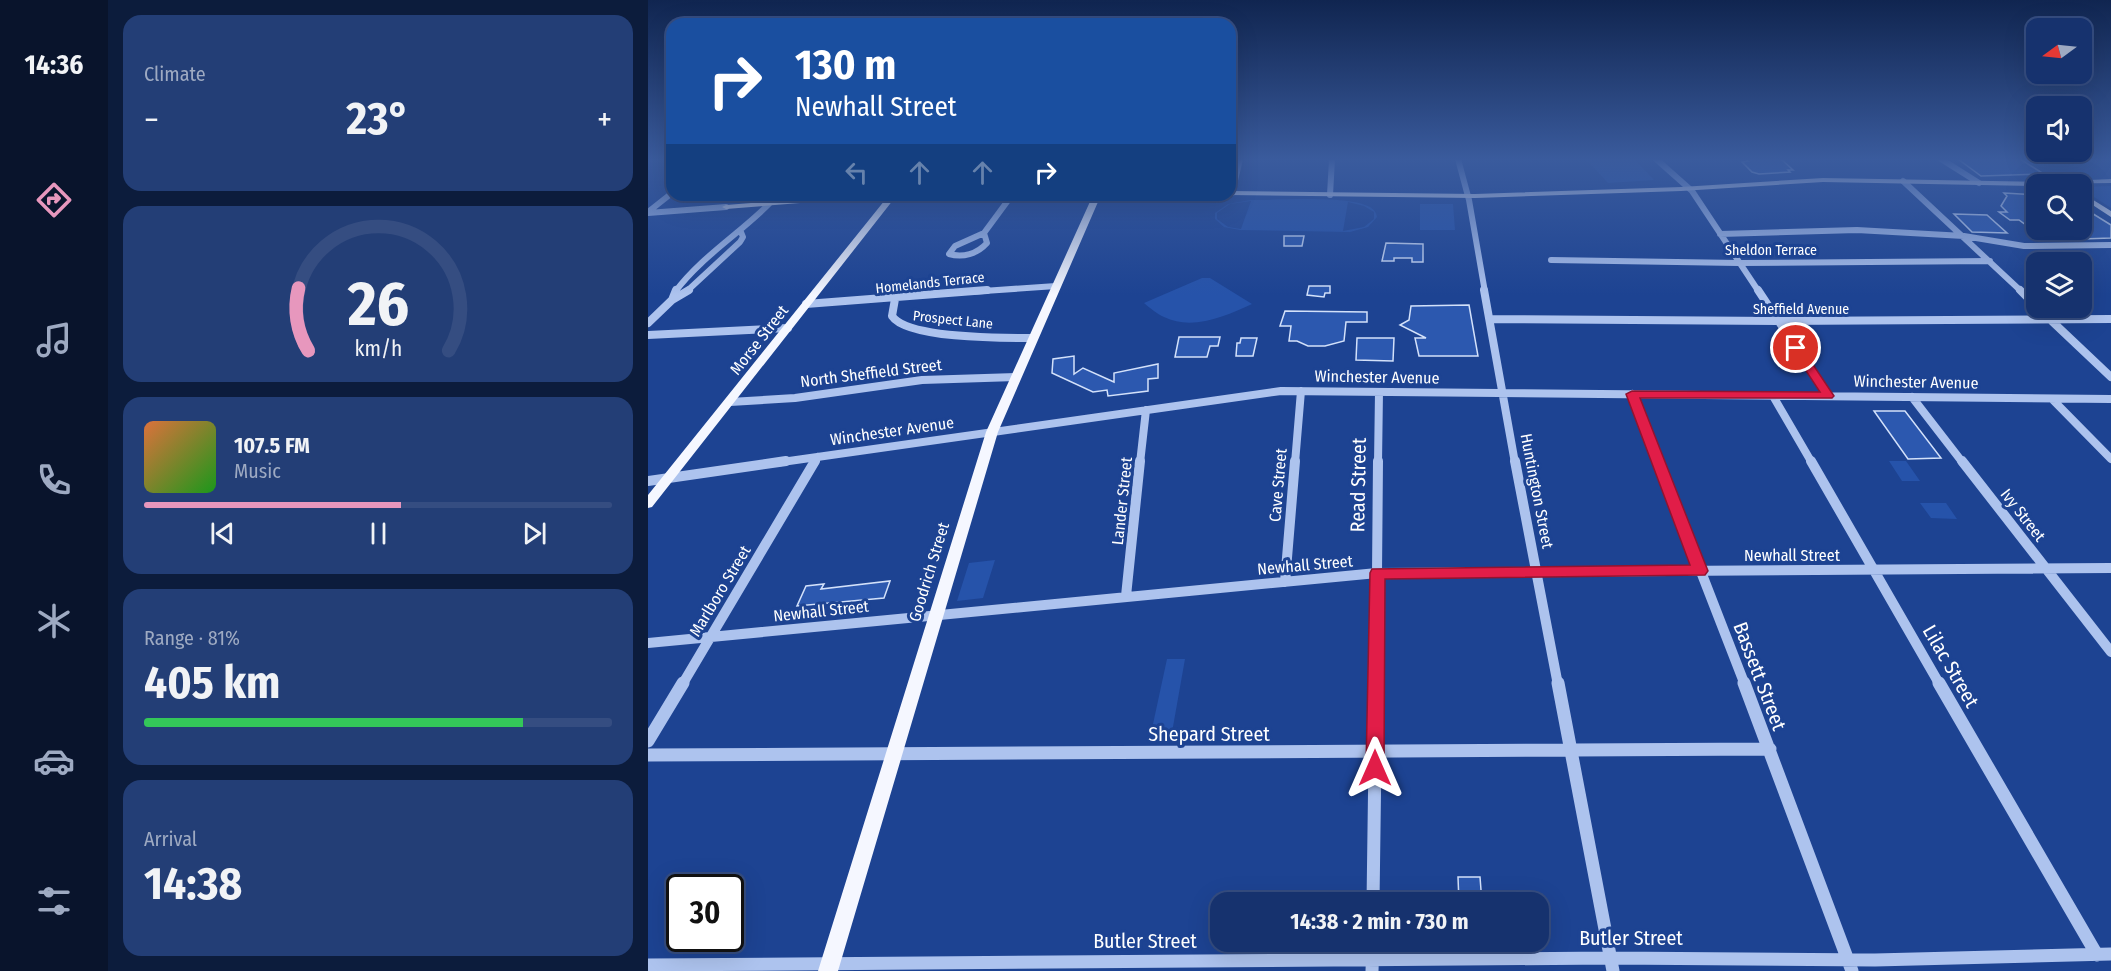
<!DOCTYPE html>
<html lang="en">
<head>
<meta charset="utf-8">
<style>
  body { margin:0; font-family:"Fira Sans Condensed",sans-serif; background:#233e76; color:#f1f3f6; height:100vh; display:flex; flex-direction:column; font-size:22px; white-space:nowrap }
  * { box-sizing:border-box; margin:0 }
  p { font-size:20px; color:#9eaac2 }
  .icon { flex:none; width:33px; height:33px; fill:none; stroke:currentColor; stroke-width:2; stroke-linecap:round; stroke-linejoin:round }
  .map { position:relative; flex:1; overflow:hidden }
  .side { display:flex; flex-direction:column; gap:15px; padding:15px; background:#0c1c3c; width:540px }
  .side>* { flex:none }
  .banner { position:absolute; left:18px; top:18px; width:570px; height:183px; border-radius:18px; box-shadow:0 6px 24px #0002,0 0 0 2px #354d81; background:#1a4fa0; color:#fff; overflow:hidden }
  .needle { width:39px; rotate:255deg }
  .buttons { position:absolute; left:1378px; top:18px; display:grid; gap:12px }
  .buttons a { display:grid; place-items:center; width:66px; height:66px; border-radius:12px; background:#16326e; box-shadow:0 6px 24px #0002,0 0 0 2px #354d81; font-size:30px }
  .speed { position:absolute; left:18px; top:874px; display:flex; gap:12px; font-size:30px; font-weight:700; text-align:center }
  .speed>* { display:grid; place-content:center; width:78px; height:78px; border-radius:50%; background:#16326e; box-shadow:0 6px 24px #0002,0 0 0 2px #354d81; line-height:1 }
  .speed .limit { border:3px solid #111; border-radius:9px; background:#fff; color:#111 }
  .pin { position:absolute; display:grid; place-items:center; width:51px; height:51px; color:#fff; margin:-26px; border:3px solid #fff; border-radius:50%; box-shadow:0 2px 6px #0007 }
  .me { position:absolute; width:66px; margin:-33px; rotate:0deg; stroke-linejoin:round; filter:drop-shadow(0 0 4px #0008) }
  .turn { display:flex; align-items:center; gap:21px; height:126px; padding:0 30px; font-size:27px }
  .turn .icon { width:78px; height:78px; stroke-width:2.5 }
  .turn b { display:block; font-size:42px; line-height:51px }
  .lanes { display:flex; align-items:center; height:57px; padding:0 30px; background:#0003; justify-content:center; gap:30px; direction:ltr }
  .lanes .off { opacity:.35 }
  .big { font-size:45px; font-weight:700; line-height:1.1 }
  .side .tile { flex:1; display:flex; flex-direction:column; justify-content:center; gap:9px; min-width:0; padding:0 21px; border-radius:18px; background:#233e76 }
  .side .dial { align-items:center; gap:0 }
  .dial svg { height:156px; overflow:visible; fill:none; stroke:#354d81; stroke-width:7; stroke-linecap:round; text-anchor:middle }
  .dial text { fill:#f1f3f6; stroke:none }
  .song { display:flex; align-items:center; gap:18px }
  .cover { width:72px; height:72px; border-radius:9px; background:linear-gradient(135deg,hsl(20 70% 55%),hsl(120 70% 35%)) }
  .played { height:6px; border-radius:3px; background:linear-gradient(90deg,#e797bd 55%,#354d81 55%) }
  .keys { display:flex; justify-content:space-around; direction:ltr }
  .heat { display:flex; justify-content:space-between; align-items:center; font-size:33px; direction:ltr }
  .charge { height:9px; border-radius:4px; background:linear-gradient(90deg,#34c759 81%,#354d81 0) }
  .trip { position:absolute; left:562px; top:892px; width:339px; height:60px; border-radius:18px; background:#16326e; box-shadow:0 6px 24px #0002,0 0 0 2px #354d81; font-weight:700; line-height:60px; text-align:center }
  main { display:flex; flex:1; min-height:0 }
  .dock { display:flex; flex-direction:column; width:108px; justify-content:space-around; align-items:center; background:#09142c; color:#9eaac2 }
  .dock .icon { width:42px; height:42px }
  .dock .on { color:#e797bd }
  .dock b { font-size:27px; color:#f1f3f6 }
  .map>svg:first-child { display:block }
  .green { fill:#2653aa; fill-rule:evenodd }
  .building { fill:#2c58af; stroke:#d3e1fa; stroke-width:1.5 }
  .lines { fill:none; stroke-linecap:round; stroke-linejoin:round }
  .minor-far3 { stroke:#adc3ee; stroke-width:6 }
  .minor-far2 { stroke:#adc3ee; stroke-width:8 }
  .minor-far1 { stroke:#adc3ee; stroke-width:10 }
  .minor { stroke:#adc3ee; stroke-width:13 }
  .major { fill:#f5f7ff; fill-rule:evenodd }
  .route { fill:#e11d48; stroke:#92132f; stroke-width:1.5 }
  .labels { text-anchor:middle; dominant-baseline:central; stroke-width:6; stroke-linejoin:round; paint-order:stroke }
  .far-street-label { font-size:14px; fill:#fff; stroke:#1d4392 }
  .street-label { font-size:16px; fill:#fff; stroke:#1d4392 }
  .near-street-label { font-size:20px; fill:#fff; stroke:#1d4392 }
</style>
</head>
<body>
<main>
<nav class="dock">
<b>14:36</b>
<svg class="icon on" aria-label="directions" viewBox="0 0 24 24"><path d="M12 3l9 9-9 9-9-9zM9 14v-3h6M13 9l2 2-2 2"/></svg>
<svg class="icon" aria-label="music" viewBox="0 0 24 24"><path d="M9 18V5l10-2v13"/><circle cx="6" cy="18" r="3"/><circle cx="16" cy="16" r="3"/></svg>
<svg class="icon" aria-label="phone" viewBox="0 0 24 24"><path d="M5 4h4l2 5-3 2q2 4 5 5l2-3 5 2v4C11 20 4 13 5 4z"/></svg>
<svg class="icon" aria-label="climate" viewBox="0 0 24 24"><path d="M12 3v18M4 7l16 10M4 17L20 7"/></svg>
<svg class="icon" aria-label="car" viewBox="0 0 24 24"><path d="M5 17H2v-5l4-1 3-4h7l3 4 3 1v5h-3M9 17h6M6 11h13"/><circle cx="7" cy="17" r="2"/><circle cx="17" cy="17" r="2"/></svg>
<svg class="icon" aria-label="filters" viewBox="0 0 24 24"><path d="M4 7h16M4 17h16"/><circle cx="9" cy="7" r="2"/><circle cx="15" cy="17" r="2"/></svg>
</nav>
<section class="side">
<div class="tile"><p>Climate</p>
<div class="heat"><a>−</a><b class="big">23°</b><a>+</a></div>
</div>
<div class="tile dial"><svg viewBox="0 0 100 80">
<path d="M14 69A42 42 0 1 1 86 69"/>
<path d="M14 69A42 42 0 0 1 9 37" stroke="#e797bd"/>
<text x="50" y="56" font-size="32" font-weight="700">26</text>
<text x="50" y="72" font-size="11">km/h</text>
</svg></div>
<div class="tile">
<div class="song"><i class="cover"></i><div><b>107.5 FM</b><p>Music</p></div></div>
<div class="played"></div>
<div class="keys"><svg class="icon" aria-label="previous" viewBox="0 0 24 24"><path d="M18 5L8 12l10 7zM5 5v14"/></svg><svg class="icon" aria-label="pause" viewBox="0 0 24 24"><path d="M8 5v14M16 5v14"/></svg><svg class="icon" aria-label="next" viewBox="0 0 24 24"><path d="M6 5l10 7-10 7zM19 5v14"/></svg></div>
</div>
<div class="tile"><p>Range · 81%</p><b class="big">405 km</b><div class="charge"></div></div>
<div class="tile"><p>Arrival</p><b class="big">14:38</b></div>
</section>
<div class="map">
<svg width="1463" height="971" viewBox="0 0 1463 971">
  <rect width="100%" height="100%" fill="#1d4392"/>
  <path class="green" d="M 938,159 L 986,159 L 1006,180 L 960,183 Z
    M 1463,186 L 1463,208 L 1434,189 L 1434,187 Z
    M 603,200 C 630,200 694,196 717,205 C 723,207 728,210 729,217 L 720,227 L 702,232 L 592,230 L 576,227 L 567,219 L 567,213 L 580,204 ZM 603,201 L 593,229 L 580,227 L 569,219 L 569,213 L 582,204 ZM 700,202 L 716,206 L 726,212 L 726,219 L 716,227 L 695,231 Z
    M 772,204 L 805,204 L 807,230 L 772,230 Z
    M 554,278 L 562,278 L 604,304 C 578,316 544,331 516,317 C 509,314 502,308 496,303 Z
    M 1241,461 L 1258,461 L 1272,481 L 1254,481 Z
    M 1272,503 L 1298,503 L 1309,519 L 1283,518 Z
    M 347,560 L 335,598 L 309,601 L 321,563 Z
    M 519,659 L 537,659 L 523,738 L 502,738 Z"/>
  <path class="building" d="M 1097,159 L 1133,159 L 1145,170 L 1140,170 L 1142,172 L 1111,174 L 1104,172 L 1094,162 L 1100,161 Z
    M 1310,159 L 1372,159 L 1396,174 L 1333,176 Z
    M 1356,193 L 1389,195 L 1389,233 L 1371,220 L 1362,220 L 1351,212 L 1359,212 L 1353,206 L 1359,196 Z
    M 1434,207 L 1463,225 L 1463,238 L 1434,239 Z
    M 1306,214 L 1339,215 L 1359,233 L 1324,232 Z
    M 636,236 L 656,236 L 654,246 L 636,246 Z
    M 738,243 L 775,244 L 775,262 L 764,262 L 764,258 L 746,258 L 746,261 L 734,261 Z
    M 661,286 L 682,286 L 682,293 L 677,293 L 676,297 L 659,295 Z
    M 821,305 L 830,356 L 771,356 L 767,338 L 778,338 L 752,325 L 761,320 L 763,306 Z
    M 637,311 L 719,312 L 719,322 L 698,322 L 696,341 L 677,346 L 660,346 L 649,341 L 641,341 L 643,326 L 632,326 Z
    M 531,337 L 572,337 L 570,346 L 562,346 L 559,357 L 527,357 Z
    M 593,338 L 609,338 L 605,356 L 588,356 L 589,343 L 592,343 Z
    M 709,338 L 746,338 L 745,361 L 708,360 Z
    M 426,356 L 426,374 L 435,368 L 466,382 L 466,373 L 510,364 L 510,378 L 500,379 L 500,391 L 460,396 L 459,390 L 445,392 L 404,373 L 405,359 Z
    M 1226,411 L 1257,411 L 1293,458 L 1260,459 Z
    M 242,581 L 236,598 L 149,606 L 158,586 L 176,584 L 173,589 Z
    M 810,877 L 832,877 L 834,903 L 811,903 Z"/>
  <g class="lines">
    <path class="minor-far3" d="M 810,159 L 821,200 L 837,292
      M 1008,159 L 1044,191 L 1111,292
      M 1293,159 L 1331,183
      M 1255,181 L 1374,292
      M 584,193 L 592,159
      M 682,195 L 684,159
      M 0,212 L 24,193
      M 0,213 L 78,207
      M 336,233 L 339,243 C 329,254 315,258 301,254 L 307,246 Z
      M 336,233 L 364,195
      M 1072,234 L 1209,230 L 1316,236 L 1376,246 L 1463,245
      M 903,260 L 1091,263 L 1342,261
      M 27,292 C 52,258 91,234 121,204
      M 38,292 L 92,242 L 95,237 L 93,232
      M 321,292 L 408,286"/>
    <path class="minor-far2" d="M 836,290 L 867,463
      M 1110,290 L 1180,396
      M 1372,290 L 1389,307
      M 247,299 L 244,316 C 259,339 358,338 385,338
      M 24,300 L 28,290
      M 158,304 L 339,290
      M 1390,308 L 1463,377
      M 843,319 L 1130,321 L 1463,319
      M 0,323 L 24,300 L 41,290
      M 0,335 L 140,328
      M 984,394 L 1011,463
      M 1125,396 L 1164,463
      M 1264,397 L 1315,463
      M 1404,399 L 1463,459
      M 82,402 L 147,398 L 274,380 L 368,377
      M 127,463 L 633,391 L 1463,399
      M 166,463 L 170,457
      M 492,463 L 498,410
      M 647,463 L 653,391
      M 730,463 L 731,392"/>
    <path class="minor-far1" d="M 867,461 L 910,685
      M 1010,461 L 1097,685
      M 1163,461 L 1292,685
      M 1314,461 L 1463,652
      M 0,481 L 138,461
      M 637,582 L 647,461
      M 478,596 L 492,461
      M 0,643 L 729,573 L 1463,568
      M 34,685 L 167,461
      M 728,685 L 730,461"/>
    <path class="minor" d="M 910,683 L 965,971
      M 1096,683 L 1204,971
      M 1291,683 L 1449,955
      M 0,741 L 35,683
      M 0,755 L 1122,749
      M 725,903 L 728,683
      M 0,965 L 963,958 L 1227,960 L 1463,954
      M 724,971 L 725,942"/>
    <path class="major" d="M 1175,178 L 1397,182 L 1463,179 L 1463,183 L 1389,184 L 1389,186 L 1175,182 L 1033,191 L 827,198 L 581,195 L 582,191 L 827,194 L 1033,187 Z
      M 1434,193 L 1463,211 L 1463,217 L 1434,198 Z
      M 200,195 L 232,195 L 228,197 L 78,209 L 74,207 L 78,205 Z
      M 241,195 L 249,195 L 4,507 L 0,508 L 0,495 Z
      M 445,195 L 453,195 L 350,432 L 190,971 L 170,971 L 338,432 Z"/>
  </g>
  <linearGradient id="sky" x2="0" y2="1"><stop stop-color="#102550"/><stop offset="0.54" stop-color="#3a5b9d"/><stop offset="1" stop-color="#3a5b9d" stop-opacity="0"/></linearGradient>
  <rect width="1463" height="295" fill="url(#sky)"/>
  <path class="route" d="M 1148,344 L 1152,345 L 1186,396 L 1184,398 L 992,398 L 1060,571 L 1057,575 L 737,579 L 736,768 L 734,774 L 727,777 L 720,774 L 718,768 L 722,573 L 724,569 L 1042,565 L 978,394 L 984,391 L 1172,392 L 1143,348 Z"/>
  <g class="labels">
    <g class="far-street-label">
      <text x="1123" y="250">Sheldon Terrace</text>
      <text transform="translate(282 283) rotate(-6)">Homelands Terrace</text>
      <text x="1153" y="309">Sheffield Avenue</text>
      <text transform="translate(305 320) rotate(6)">Prospect Lane</text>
    </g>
    <g class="street-label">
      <text transform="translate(111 340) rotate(-52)">Morse Street</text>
      <text transform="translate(223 373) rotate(-7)">North Sheffield Street</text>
      <text transform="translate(729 377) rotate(1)">Winchester Avenue</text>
      <text transform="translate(1268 382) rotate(1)">Winchester Avenue</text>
      <text transform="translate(244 431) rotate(-8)">Winchester Avenue</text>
      <text transform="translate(630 485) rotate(-85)">Cave Street</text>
      <text transform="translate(889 491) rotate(79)">Huntington Street</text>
      <text transform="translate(474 501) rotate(-84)">Lander Street</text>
      <text transform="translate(1375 515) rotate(52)">Ivy Street</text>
      <text x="1144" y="555">Newhall Street</text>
      <text transform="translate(657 565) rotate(-5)">Newhall Street</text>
      <text transform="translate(281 572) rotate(-73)">Goodrich Street</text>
      <text transform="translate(72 591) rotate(-59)">Marlboro Street</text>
      <text transform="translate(173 611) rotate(-6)">Newhall Street</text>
    </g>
    <g class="near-street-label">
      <text transform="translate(710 485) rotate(-89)">Read Street</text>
      <text transform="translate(1303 666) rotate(60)">Lilac Street</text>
      <text transform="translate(1112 676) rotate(69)">Bassett Street</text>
      <text x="561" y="734">Shepard Street</text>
      <text x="983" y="938">Butler Street</text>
      <text x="497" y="941">Butler Street</text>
    </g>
  </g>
</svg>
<div class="buttons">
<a><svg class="needle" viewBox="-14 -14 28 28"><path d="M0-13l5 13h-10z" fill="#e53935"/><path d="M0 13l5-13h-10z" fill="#9eaac2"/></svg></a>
<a><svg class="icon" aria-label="sound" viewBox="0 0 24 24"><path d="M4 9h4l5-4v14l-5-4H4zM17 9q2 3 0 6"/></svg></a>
<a><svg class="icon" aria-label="search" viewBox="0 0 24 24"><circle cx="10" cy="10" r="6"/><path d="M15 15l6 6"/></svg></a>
<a><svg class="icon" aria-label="layers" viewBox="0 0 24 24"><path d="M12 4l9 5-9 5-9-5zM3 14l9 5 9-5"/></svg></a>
</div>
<div class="speed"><div class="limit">30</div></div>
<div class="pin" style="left:1148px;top:348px;background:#d93025"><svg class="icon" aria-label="arrive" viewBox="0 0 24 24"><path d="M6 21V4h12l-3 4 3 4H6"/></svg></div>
<svg class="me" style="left:727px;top:768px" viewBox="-20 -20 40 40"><path d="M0-17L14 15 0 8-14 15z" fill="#e11d48" stroke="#fff" stroke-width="4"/></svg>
<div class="trip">14:38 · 2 min · 730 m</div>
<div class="banner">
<div class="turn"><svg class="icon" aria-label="right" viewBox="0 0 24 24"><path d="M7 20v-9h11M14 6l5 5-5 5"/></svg><div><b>130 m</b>Newhall Street</div></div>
<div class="lanes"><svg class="icon off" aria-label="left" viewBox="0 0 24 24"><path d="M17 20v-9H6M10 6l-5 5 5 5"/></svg><svg class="icon off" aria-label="ahead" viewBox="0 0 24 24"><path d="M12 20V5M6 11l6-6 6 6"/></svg><svg class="icon off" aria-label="ahead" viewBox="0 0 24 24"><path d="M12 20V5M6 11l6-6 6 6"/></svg><svg class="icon" aria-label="right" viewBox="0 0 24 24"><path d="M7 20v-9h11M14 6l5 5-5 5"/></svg></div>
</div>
</div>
</main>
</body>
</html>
